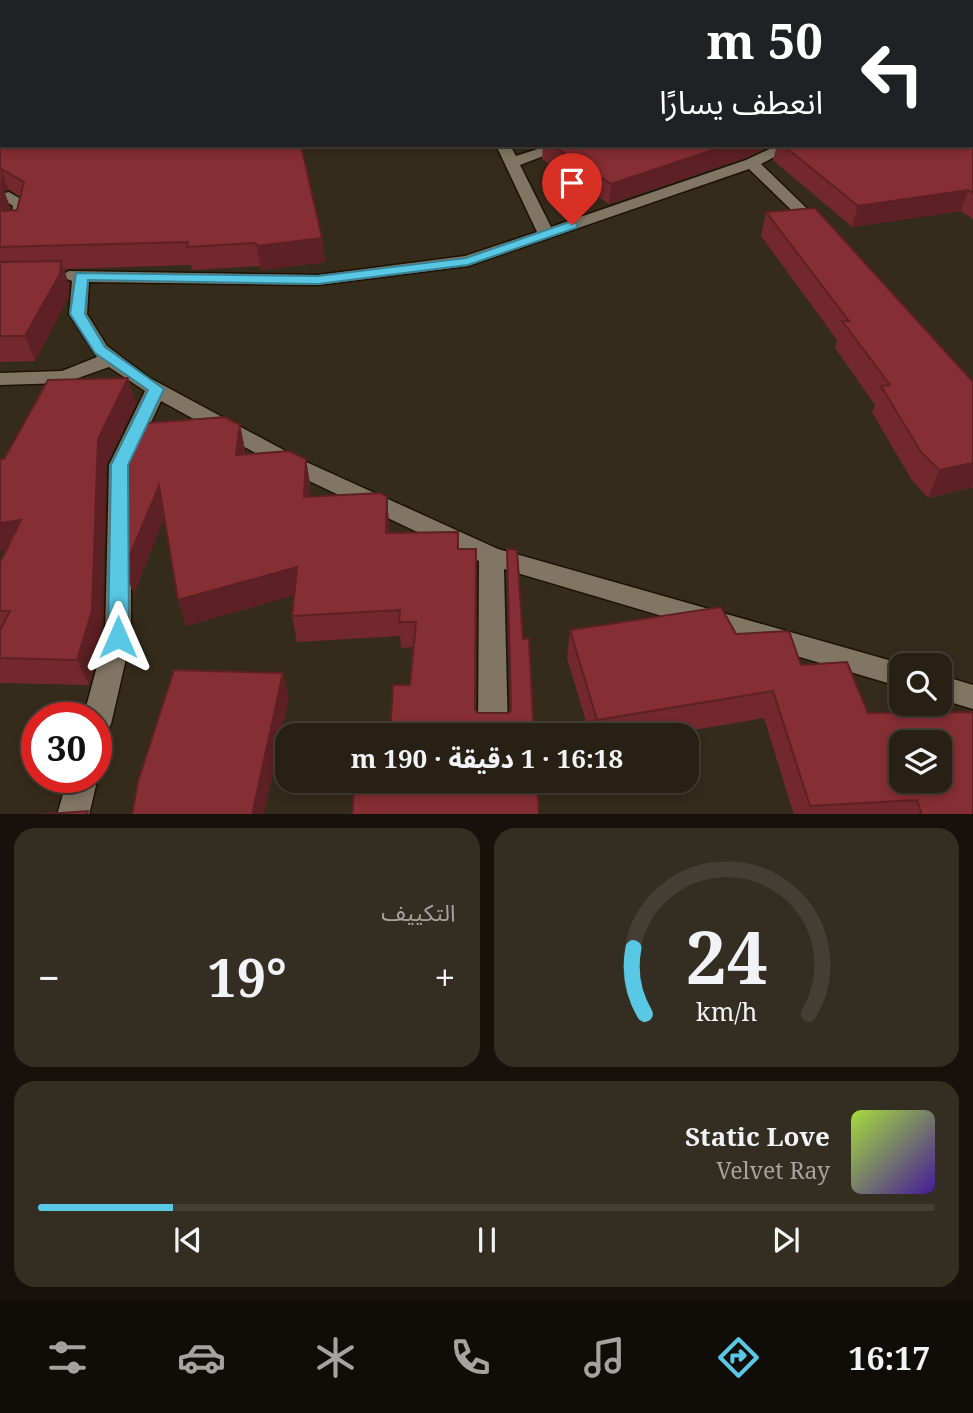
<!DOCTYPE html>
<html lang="ar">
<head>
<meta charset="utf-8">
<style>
  body { margin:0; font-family:"Noto Serif","Noto Sans Arabic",serif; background:#342d22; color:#f1f3f6; direction:rtl; height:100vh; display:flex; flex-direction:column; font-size:26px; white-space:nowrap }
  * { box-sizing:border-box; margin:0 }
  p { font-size:23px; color:#a5a3a0 }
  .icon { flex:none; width:38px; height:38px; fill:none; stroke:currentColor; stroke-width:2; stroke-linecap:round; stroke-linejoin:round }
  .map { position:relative; height:814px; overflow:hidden; direction:ltr }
  .details { display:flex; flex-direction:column; gap:14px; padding:14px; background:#16120b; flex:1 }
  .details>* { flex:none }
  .guide { position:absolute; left:0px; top:0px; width:973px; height:147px; box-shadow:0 4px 10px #0003,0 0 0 2px #443e34; direction:rtl; background:#202124; color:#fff; overflow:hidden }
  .fabs { position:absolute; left:889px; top:653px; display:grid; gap:14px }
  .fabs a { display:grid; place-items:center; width:63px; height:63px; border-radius:14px; background:#282014; box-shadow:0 4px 10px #0003,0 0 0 2px #443e34; font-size:35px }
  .speed { position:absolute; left:21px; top:702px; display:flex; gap:14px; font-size:35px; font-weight:700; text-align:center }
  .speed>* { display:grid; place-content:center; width:91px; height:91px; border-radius:50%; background:#282014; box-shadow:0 4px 10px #0003,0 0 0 2px #443e34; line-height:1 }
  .speed .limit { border:10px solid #d22; background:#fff; color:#111 }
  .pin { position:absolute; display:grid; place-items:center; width:60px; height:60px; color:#fff; margin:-72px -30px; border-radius:50% 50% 50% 0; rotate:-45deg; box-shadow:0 0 7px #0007 }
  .pin .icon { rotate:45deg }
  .me { position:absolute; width:77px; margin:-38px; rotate:0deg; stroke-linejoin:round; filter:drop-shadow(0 0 5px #0008) }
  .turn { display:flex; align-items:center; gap:24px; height:147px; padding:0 35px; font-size:32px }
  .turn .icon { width:91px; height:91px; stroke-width:2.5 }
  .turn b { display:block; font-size:49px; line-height:60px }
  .big { font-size:52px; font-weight:700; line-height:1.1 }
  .details .widget { flex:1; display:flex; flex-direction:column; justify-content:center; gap:10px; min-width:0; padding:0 24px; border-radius:21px; background:#342d22 }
  .details .dial { align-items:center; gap:0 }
  .dial svg { height:182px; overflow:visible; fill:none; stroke:#443e34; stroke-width:7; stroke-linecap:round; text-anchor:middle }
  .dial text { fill:#f1f3f6; stroke:none }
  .song { display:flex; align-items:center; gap:21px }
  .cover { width:84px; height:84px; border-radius:10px; background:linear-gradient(135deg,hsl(80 70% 55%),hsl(260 70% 35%)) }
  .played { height:7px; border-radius:4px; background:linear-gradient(90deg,#59c8e5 15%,#443e34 15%) }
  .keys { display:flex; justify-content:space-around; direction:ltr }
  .heat { display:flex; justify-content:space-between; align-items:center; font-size:38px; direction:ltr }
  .details .tiles { flex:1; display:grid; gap:14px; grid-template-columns:1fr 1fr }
  .widget:last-child { grid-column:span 2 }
  .trip { position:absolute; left:275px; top:723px; width:424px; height:70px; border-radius:21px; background:#282014; box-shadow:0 4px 10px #0003,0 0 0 2px #443e34; font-weight:700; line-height:70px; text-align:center; direction:rtl }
  .menu { display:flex; height:112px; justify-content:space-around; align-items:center; background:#100d08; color:#a5a3a0 }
  .menu .icon { width:49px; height:49px }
  .menu .active { color:#59c8e5 }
  .menu b { font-size:32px; color:#f1f3f6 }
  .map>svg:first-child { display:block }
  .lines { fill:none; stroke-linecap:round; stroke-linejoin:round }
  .minor-casing { stroke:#1c1304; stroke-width:3 }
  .minor { fill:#817663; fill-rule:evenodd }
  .wall { fill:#72282c; fill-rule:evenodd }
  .shaded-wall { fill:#5d2024 }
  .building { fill:#852e33; stroke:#5d2024; stroke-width:2; fill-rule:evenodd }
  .route { fill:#59c8e5; stroke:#3a8295; stroke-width:2 }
</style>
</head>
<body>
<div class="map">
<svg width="973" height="815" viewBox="0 0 973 815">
  <rect width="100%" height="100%" fill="#352b1b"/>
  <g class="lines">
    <g class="minor-casing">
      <path id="minor" d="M 496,145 L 510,145 L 516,156 L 550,145 L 572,145 L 520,165 L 551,227 L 746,160 L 778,145 L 797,145 L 761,164 L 828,229 L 826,232 L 814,232 L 749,169 L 468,266 L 318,285 L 89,282 L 87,314 L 107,346 L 148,377 L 304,461 L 498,549 L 906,665 L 901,665 L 901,687 L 504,569 L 508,735 L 478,735 L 479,561 L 288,471 L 161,401 L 131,465 L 131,637 L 111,724 L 106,733 L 96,737 L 96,718 L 83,718 L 105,637 L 109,465 L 145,391 L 109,367 L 64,383 L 0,385 L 0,373 L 62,371 L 97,357 L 69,314 L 72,281 L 60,276 L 69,271 L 318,275 L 465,256 L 537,232 Z
        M 9,192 L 29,204 L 23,231 L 11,231 L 9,228 L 13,206 L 7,202 L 0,204 L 0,194 Z
        M 940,675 L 973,685 L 973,709 L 940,699 Z
        M 96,772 L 98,777 L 89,815 L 57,815 L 68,777 L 96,777 Z
        M 478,780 L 508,780 L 510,815 L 478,815 Z"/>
    </g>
    <use href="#minor" class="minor"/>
  </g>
  <path class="wall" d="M 0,0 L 2,2 L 2,69 L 0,69 Z
    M 405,0 L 973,0 L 973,219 L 961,211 L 852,227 L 773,160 L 777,145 L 971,145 L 971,2 L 405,2 Z
    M 0,132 L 322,238 L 325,262 L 261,270 L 260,266 L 192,270 L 191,265 L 64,269 L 69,285 L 68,298 L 35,361 L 0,362 ZM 8,189 L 20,197 L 17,210 L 10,210 L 10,207 L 4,191 Z
    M 543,145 L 771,145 L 745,158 L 609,204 L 542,159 Z
    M 766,212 L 973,381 L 973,380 L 973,489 L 972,487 L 928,498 L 911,479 L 872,412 L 875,405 L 835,348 L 837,340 L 761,236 Z
    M 136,403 L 106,465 L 102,637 L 89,685 L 0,683 L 0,562 L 6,550 L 0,551 Z
    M 138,416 L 140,423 L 225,417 L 240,425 L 245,450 L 245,455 L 289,451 L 306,459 L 310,484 L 310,496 L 380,493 L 387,496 L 389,533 L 458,532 L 459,549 L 476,549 L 476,710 L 478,713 L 509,713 L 510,711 L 507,574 L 507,549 L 517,550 L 523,639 L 529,638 L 534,735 L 390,735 L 393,685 L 410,685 L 414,647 L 401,648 L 400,636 L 297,642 L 292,616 L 294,595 L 186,626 L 178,600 L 164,517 L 134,594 L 124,569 L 125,440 Z
    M 570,630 L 736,634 L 801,665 L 868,713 L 973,815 L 794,815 L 764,718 L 664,735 L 590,735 L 567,658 Z
    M 510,780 L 537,780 L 539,815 L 476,793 L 511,793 Z"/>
  <path class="shaded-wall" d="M 25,0 L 39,0 L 38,2 L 24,2 Z
    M 727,145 L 771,145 L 745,158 L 609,204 L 611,184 Z
    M 1,167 L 8,189 L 4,191 L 10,207 L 6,228 L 0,210 Z
    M 968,190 L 961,211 L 852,227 L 858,206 Z
    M 322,238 L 325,262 L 261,270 L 257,246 Z
    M 61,261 L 69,285 L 68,298 L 35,361 L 25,336 Z
    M 128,378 L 136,403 L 106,465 L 102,637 L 89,685 L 77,660 L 98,439 Z
    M 240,425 L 245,450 L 242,481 L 236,455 Z
    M 306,459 L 310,484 L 309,522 L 304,497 Z
    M 973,463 L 973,485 L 972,487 L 928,498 L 939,470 Z
    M 159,486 L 167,511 L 134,594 L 124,569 Z
    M 387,496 L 389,522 L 389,558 L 386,533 Z
    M 21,520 L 33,546 L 0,551 L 0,523 Z
    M 297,567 L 302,593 L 186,626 L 178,600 Z
    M 283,673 L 289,698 L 264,815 L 252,815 Z"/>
  <path class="building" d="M 0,0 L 25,0 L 24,2 L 2,2 L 2,46 L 0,49 Z
    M 409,0 L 973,0 L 973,124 L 971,125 L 971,2 L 410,2 Z
    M 971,128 L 973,129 L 973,193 L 968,190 L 858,206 L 783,145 L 971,145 Z
    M 0,132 L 2,132 L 2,145 L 301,145 L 322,238 L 257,246 L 256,243 L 187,247 L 188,242 L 0,247 L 0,207 L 3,211 L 17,210 L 24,182 L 0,168 Z
    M 552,145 L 727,145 L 611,184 Z
    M 815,208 L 973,382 L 973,463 L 939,470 L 921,452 L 881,386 L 890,385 L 842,321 L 849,321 L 766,212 Z
    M 61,261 L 60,274 L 25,336 L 0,336 L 0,262 Z
    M 128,378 L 98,439 L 92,611 L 77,660 L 0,658 L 0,630 L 10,611 L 0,611 L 0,562 L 21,520 L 0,523 L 0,459 L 4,459 L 48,380 Z
    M 138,416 L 135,424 L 225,417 L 240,425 L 236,455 L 289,451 L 306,459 L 304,497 L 380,493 L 387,496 L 386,533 L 458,532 L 458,549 L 476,549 L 475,710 L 478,713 L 509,713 L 511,710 L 507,549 L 517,550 L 523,639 L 529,638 L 534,735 L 390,735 L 393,685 L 410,685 L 416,622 L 399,622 L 400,610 L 292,616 L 297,567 L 178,600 L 159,486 L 124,569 L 125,440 Z
    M 721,607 L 736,634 L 789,631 L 801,665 L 847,662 L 868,713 L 973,712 L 973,815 L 922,815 L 917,800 L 810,806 L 773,691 L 597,720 L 570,630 ZM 901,742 L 940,742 L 940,780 L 901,780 Z
    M 174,670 L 283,673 L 252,815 L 132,815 L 138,781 Z
    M 355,780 L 476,780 L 476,793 L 513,793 L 512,780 L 537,780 L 539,815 L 352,815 Z
    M 88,811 L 87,815 L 34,815 Z"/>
  <path class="route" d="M 572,221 L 578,225 L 576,228 L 468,265 L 318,284 L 88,280 L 85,314 L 105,347 L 164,389 L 128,465 L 129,637 L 126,643 L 118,646 L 111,643 L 108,637 L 111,465 L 148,390 L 95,353 L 70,314 L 76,273 L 318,276 L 466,258 Z"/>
</svg>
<div class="fabs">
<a><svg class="icon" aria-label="search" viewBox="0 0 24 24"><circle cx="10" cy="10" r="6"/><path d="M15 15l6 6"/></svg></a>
<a><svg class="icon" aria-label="layers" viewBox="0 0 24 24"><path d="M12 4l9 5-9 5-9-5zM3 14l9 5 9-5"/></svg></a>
</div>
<div class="speed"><div class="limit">30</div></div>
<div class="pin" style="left:572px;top:225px;background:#d93025"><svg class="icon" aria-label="arrive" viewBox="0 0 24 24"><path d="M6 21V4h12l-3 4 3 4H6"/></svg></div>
<svg class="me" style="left:118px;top:637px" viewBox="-20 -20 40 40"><path d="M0-17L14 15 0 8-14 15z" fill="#59c8e5" stroke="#fff" stroke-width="4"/></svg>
<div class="trip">16:18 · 1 دقيقة · 190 m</div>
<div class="guide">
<div class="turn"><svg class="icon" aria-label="left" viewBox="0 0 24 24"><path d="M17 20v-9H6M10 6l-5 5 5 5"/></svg><div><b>50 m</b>انعطف يسارًا</div></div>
</div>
</div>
<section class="details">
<div class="tiles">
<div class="widget dial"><svg viewBox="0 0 100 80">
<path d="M14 69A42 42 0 1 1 86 69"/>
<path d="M14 69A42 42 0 0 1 9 40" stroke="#59c8e5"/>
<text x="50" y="56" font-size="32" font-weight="700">24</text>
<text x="50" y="72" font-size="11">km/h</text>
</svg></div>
<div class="widget"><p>التكييف</p>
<div class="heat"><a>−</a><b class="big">19°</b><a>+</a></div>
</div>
<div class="widget">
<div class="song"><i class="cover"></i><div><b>Static Love</b><p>Velvet Ray</p></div></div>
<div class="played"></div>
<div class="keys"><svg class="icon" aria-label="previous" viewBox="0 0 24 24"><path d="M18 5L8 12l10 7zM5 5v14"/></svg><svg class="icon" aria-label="pause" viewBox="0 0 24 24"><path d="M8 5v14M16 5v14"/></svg><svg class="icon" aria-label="next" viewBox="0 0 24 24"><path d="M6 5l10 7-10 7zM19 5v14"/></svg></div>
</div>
</div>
</section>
<nav class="menu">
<b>16:17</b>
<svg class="icon active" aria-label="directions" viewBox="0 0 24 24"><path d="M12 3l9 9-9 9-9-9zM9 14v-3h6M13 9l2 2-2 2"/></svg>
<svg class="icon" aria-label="music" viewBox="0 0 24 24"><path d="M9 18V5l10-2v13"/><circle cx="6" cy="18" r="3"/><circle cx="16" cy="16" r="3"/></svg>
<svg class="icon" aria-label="phone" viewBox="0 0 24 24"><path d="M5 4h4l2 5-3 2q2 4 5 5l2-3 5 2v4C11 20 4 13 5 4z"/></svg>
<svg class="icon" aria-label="climate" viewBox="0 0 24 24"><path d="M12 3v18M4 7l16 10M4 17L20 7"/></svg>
<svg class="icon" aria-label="car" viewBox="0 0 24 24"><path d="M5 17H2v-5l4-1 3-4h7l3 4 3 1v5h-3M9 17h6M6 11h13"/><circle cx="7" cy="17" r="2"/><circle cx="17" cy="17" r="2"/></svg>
<svg class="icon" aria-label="filters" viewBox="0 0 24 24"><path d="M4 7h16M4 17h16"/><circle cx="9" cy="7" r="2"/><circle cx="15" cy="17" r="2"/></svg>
</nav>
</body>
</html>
